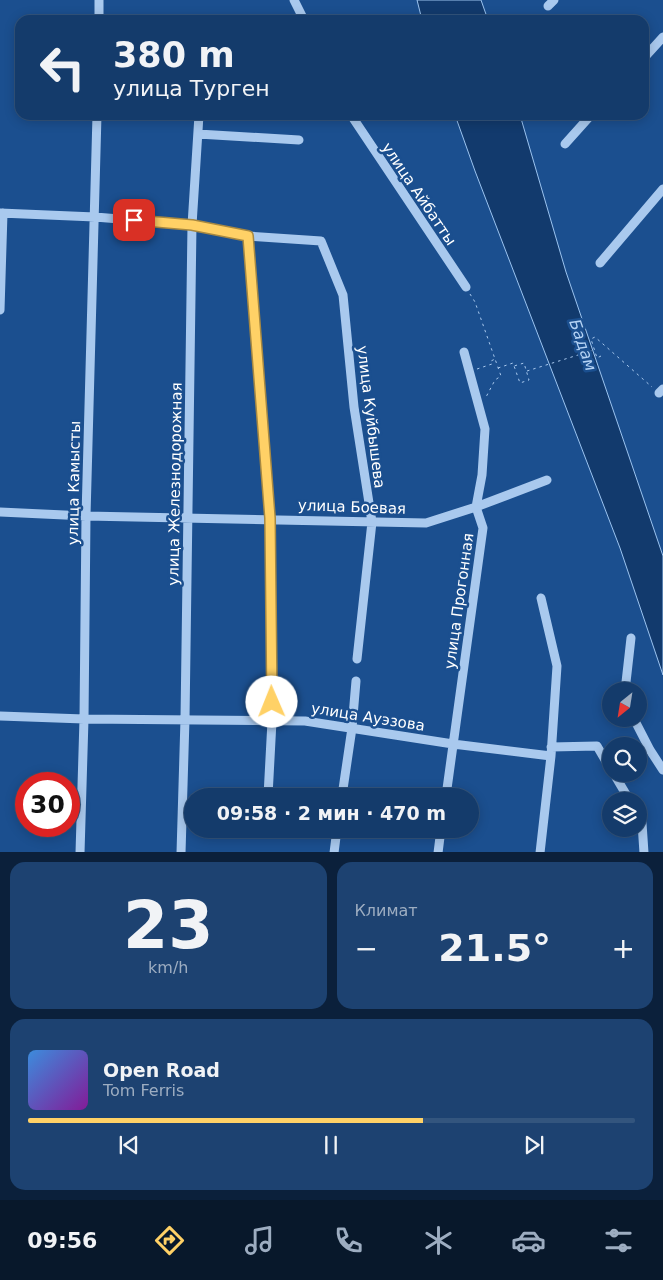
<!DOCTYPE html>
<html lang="ru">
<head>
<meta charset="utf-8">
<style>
  body { margin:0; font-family:"DejaVu Sans",sans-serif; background:#1d4271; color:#f1f3f6; height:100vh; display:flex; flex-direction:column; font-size:19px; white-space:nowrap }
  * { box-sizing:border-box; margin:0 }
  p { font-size:16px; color:#9dadc1 }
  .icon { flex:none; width:28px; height:28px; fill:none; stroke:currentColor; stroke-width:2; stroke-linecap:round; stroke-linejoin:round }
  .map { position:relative; height:852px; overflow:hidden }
  .details { display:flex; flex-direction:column; gap:10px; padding:10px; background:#0b203b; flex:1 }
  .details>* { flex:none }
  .top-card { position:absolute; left:15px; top:15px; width:634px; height:105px; border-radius:15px; box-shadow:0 2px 12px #0003,0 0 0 1px #33557e; background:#143b6b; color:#f1f3f6; overflow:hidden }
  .needle { width:32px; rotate:210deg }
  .controls { position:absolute; left:602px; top:682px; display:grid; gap:10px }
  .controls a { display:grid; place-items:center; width:45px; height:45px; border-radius:50%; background:#143b6b; box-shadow:0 2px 12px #0003,0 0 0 1px #33557e; font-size:25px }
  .speed { position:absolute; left:15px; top:772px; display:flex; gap:10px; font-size:25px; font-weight:700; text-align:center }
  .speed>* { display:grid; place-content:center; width:65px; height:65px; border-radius:50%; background:#143b6b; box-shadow:0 2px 12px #0003,0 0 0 1px #33557e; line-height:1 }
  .speed .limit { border:8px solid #d22; background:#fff; color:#111 }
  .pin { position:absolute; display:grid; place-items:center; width:42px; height:42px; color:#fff; margin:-21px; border-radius:10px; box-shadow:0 2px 8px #0006 }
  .me { position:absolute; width:55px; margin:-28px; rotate:359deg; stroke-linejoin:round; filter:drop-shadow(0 0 4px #0008) }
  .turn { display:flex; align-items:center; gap:18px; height:105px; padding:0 15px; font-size:22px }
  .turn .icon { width:65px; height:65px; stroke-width:2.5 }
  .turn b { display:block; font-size:35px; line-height:42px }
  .big { font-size:38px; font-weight:700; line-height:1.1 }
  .details .tile { flex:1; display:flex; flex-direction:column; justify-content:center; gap:8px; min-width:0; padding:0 18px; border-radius:15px; background:#1d4271 }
  .details .dial { align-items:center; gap:0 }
  .dial b { font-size:65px; line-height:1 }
  .song { display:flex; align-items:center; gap:15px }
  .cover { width:60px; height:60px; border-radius:8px; background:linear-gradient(135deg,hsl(210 70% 55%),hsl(290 70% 35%)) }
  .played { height:5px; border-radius:2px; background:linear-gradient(90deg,#ffd166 65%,#33557e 65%) }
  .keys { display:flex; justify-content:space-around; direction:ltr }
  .heat { display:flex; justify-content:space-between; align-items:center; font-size:28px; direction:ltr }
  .details .tiles { flex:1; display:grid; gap:10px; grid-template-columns:1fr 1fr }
  .tile:last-child { grid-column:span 2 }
  .trip { position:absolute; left:184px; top:788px; width:295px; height:50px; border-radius:25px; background:#143b6b; box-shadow:0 2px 12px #0003,0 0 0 1px #33557e; font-weight:700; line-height:50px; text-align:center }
  .tabs { display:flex; height:80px; justify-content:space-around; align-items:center; background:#08182b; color:#9dadc1 }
  .tabs .icon { width:35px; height:35px }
  .tabs .current { color:#ffd166 }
  .tabs b { font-size:22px; color:#f1f3f6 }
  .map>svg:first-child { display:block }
  .water { fill:#123a6d; stroke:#9cc4f0 }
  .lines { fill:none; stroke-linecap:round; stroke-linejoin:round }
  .path { stroke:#a9c9ee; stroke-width:1; stroke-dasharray:2.5 4; stroke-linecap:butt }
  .minor { stroke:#a9c9ee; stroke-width:9 }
  .route-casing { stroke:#a68842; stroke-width:12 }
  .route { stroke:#ffd166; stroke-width:9 }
  .labels { text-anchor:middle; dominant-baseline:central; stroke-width:5; stroke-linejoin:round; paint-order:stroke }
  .street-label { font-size:15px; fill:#fff; stroke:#1b4f8f }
  .water-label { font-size:16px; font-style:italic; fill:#b5d3f5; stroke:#1b4f8f }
</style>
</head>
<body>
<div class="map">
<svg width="663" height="853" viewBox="0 0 663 853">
  <rect width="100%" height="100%" fill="#1b4f8f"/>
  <path class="water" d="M 417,0 L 481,0 L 488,20 L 422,20 Z
    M 455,115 L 520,115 L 566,272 L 663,556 L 663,675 L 620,548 L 475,171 Z"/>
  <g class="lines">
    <path class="path" d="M 470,294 L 475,302 L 501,376 L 495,380 L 485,399
      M 601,356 L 597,358 L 591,339 L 595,337 L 652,387
      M 498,368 L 513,363 L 520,383 L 529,380 L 524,363 L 514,366
      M 477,369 L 492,364 L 491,361 L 495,359
      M 527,371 L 594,350"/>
    <path class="minor" d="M 294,0 L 304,20
      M 548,6 L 554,0
      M 99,20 L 99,0
      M 644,58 L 663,37
      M 351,115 L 466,287
      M 198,134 L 299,140
      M 565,144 L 591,115
      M 0,213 L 95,217 L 192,225 L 248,236 L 321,241 L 343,295 L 354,407 L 372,522 L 357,659
      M 248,236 L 270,518 L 272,721 L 268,796
      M 600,263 L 663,189
      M 0,310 L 3,213
      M 659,393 L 663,389
      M 0,512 L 86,516 L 426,523 L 476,507 L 547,480
      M 625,691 L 631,638
      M 0,716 L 84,719 L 305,721 L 453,744 L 551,756
      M 634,719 L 650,750 L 663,770
      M 551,747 L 597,746 L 611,770
      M 614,774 L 630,801
      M 342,796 L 352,728 L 356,681
      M 446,796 L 483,528 L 476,507 L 482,475 L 485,429 L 464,352
      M 639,816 L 642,823 L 644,853
      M 80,853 L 84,719 L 86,516 L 97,115
      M 181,853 L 185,719 L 192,225 L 199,115
      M 334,853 L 337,829
      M 438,853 L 441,829
      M 540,853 L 551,756 L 557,666 L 541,598"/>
  </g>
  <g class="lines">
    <g class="route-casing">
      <path id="route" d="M 134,220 L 192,225 L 248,236 L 270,518 L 272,702"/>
    </g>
    <use href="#route" class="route"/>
  </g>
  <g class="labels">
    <g class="street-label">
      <text transform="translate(419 194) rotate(56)">улица Айбатты</text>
      <text transform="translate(371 417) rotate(83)">улица Куйбышева</text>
      <text transform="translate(74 483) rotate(-89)">улица Камысты</text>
      <text transform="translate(175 484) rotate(-89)">улица Железнодорожная</text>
      <text transform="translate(352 507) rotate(2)">улица Боевая</text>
      <text transform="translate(459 601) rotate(-82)">улица Прогонная</text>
      <text transform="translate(368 717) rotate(9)">улица Ауэзова</text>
    </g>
    <g class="water-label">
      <text transform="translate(583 345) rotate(71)">Бадам</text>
    </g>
  </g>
</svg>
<div class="controls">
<a><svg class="needle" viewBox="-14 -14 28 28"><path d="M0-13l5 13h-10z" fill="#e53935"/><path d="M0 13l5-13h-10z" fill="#9dadc1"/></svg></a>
<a><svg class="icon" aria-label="search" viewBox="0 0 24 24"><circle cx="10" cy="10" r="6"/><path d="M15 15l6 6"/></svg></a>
<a><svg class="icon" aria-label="layers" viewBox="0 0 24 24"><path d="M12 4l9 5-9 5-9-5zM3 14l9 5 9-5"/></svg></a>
</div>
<div class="speed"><div class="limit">30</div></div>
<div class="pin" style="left:134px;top:220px;background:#d93025"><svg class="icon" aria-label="arrive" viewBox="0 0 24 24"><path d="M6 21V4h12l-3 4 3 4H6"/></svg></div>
<svg class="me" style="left:272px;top:702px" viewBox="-20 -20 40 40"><circle r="19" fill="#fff"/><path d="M0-13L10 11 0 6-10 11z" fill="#ffd166"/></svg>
<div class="trip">09:58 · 2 мин · 470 m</div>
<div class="top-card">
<div class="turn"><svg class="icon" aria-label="left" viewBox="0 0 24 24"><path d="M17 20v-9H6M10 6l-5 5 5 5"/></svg><div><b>380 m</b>улица Турген</div></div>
</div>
</div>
<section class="details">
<div class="tiles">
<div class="tile dial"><b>23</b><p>km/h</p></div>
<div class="tile"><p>Климат</p>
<div class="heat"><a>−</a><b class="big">21.5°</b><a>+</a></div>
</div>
<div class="tile">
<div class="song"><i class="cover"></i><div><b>Open Road</b><p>Tom Ferris</p></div></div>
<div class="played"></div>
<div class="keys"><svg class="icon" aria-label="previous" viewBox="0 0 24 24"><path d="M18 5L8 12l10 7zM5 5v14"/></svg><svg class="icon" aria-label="pause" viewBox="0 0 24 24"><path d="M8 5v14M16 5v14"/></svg><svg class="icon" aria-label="next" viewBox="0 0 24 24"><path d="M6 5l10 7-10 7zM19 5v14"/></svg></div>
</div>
</div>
</section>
<nav class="tabs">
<b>09:56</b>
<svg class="icon current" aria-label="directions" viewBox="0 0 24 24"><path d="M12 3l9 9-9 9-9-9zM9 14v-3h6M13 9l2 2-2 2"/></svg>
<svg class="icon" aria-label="music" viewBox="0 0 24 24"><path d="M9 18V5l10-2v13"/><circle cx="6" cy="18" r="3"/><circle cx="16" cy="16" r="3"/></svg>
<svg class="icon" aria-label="phone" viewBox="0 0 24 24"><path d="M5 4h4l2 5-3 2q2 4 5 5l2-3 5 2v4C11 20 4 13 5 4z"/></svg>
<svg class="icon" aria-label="climate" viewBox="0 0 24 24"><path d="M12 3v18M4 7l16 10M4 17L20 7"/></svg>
<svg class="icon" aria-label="car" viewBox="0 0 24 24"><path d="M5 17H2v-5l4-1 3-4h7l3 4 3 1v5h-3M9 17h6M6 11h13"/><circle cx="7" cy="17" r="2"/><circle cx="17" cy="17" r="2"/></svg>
<svg class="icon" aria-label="filters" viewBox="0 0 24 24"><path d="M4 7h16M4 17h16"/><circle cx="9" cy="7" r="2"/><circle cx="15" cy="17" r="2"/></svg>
</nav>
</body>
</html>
